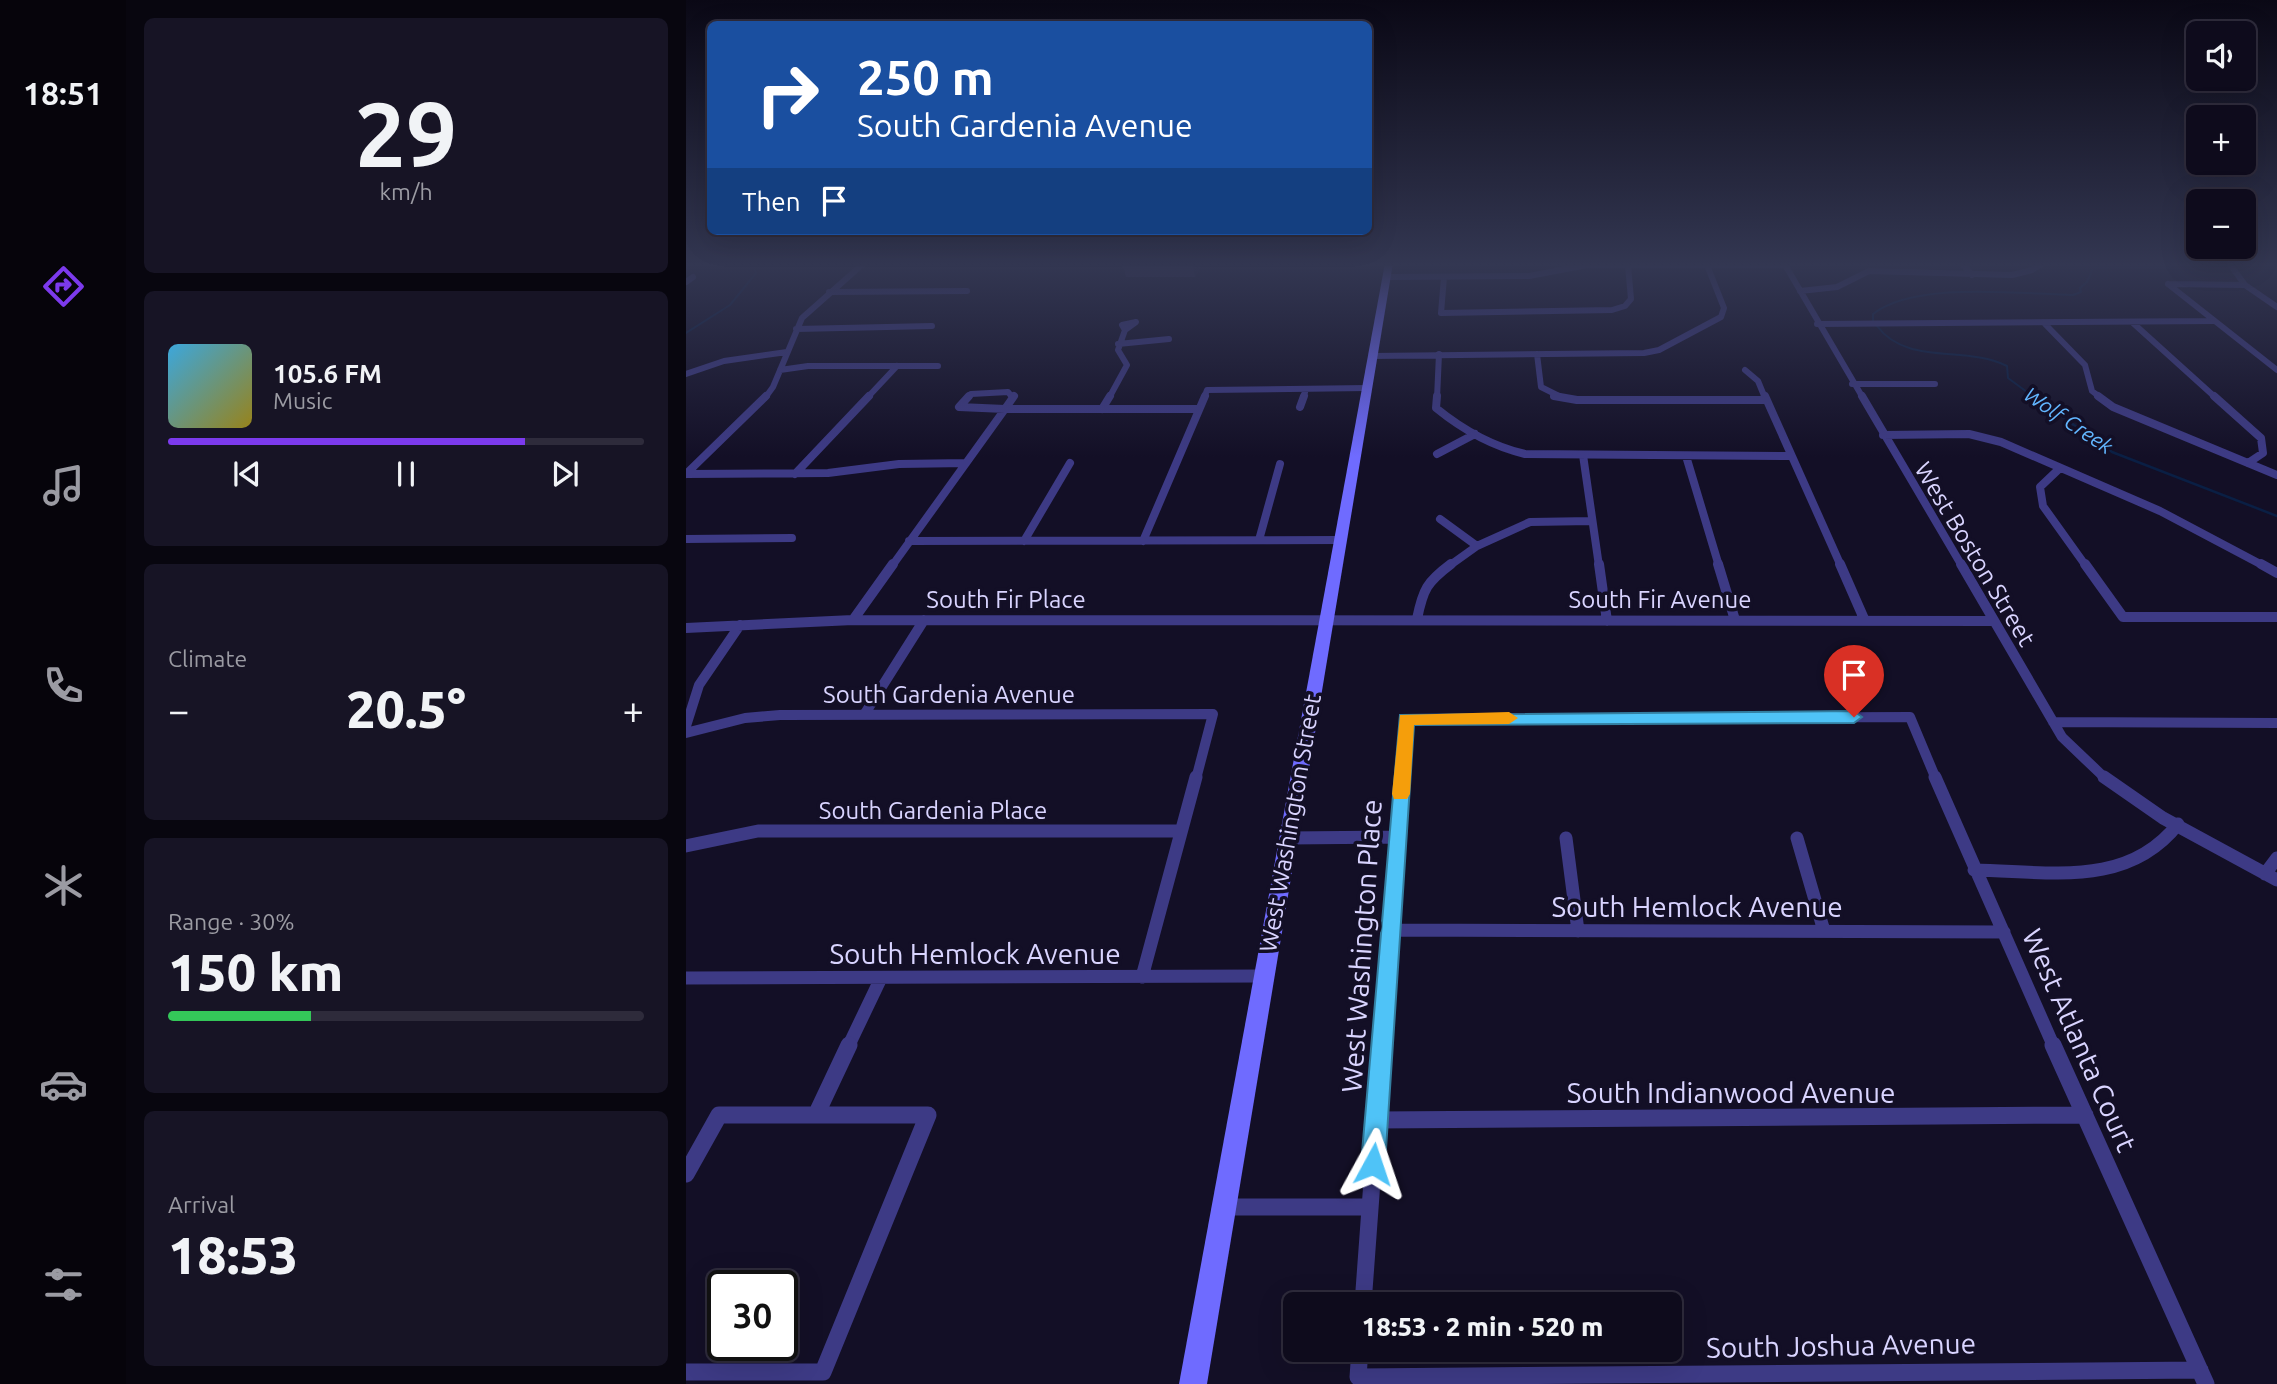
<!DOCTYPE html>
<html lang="en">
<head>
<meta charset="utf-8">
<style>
  body { margin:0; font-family:Ubuntu,sans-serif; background:#171425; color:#f1f3f6; height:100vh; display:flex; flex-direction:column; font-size:26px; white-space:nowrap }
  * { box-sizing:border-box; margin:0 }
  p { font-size:23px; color:#9b9ba3 }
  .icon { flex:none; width:38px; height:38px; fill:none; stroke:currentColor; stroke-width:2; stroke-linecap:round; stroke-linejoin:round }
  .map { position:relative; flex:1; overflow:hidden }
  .sheet { display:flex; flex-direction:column; gap:18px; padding:18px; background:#08060f; width:560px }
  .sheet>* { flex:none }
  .guide { position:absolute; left:21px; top:21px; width:665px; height:214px; border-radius:10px; box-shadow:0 7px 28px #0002,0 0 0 2px #2e2b3b; background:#1a4fa0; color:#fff; overflow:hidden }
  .fabs { position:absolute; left:1500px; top:21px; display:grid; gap:14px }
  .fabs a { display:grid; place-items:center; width:70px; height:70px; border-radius:10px; background:#0e0b1c; box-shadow:0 7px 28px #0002,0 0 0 2px #2e2b3b; font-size:35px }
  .speed { position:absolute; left:21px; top:1270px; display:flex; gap:14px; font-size:35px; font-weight:700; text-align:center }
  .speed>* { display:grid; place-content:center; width:91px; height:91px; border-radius:50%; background:#0e0b1c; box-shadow:0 7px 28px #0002,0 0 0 2px #2e2b3b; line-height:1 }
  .speed .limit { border:4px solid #111; border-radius:10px; background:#fff; color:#111 }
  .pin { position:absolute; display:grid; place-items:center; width:60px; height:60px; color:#fff; margin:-72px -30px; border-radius:50% 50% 50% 0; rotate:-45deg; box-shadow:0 0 7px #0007 }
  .pin .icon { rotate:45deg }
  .me { position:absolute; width:77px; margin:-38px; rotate:5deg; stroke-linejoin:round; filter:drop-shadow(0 0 5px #0008) }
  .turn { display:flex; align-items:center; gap:24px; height:147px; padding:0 35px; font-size:32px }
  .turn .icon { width:91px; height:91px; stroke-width:2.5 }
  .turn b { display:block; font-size:49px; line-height:60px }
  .then { display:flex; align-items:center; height:66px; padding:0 35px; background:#0003; gap:14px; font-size:26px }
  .big { font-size:52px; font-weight:800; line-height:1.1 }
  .sheet .card { flex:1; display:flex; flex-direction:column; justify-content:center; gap:10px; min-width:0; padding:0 24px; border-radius:10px; background:#171425 }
  .sheet .dial { align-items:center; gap:0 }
  .dial b { font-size:91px; line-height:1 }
  .song { display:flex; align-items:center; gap:21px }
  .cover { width:84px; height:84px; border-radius:10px; background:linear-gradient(135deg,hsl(200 70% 55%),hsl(50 70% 35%)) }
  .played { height:7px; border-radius:4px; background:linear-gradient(90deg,#7c3aed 75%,#2e2b3b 75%) }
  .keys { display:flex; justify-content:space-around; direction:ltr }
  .heat { display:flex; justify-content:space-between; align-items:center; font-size:38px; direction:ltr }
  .charge { height:10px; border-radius:5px; background:linear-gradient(90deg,#34c759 30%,#2e2b3b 0) }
  .trip { position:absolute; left:597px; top:1292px; width:399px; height:70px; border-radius:10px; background:#0e0b1c; box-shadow:0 7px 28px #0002,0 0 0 2px #2e2b3b; font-weight:800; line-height:70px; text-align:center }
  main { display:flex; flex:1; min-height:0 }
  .tabs { display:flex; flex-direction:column; width:126px; justify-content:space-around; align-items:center; background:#06040b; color:#9b9ba3 }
  .tabs .icon { width:49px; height:49px }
  .tabs .active { color:#7c3aed }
  .tabs b { font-size:32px; color:#f1f3f6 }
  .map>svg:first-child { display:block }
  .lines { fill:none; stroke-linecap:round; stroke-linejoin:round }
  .stream-far1 { stroke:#0a1f44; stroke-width:2 }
  .stream { stroke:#0a1f44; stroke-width:2.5 }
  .street-far4 { stroke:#3d3a85; stroke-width:6 }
  .street-far3 { stroke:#3d3a85; stroke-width:8 }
  .street-far2 { stroke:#3d3a85; stroke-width:10 }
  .street-far1 { stroke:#3d3a85; stroke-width:13 }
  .street { stroke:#3d3a85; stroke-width:17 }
  .secondary { fill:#6f6bff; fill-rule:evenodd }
  .wall { fill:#312854 }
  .shaded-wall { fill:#1d163a }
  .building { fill:#433a66; stroke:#5a527e; stroke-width:2 }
  .route { fill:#4fc3f7; stroke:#337fa1; stroke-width:2 }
  .slow { fill:#f59e0b }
  .labels { text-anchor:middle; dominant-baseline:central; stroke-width:7; stroke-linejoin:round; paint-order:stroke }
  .far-water-label { font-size:21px; font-style:italic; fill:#62b6ff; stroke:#130f26 }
  .street-label { font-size:24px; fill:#d9d4ff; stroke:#130f26 }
  .near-street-label { font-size:28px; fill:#d9d4ff; stroke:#130f26 }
</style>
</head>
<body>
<main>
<nav class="tabs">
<b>18:51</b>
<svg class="icon active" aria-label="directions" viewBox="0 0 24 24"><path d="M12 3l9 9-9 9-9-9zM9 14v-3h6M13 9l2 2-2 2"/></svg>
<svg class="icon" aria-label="music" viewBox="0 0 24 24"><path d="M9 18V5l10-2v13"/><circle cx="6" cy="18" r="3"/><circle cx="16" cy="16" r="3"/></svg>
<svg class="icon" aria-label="phone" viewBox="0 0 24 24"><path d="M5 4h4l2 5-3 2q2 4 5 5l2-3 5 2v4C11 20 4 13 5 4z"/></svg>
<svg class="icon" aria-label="climate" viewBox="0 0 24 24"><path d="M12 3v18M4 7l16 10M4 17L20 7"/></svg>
<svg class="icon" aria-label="car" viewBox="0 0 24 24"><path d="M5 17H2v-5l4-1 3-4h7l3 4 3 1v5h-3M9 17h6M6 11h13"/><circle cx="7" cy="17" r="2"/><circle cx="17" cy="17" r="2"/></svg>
<svg class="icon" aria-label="filters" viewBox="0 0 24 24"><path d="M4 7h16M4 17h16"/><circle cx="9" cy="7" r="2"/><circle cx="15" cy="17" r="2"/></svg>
</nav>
<section class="sheet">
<div class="card dial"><b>29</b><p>km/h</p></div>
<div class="card">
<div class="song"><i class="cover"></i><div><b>105.6 FM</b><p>Music</p></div></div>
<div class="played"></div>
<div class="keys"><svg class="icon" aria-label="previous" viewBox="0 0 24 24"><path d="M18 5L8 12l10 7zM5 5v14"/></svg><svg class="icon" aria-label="pause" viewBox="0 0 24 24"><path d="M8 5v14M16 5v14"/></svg><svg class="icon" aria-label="next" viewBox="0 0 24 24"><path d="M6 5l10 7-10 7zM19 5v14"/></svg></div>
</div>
<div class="card"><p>Climate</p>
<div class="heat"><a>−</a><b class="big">20.5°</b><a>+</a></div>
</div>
<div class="card"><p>Range · 30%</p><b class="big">150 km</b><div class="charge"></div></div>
<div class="card"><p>Arrival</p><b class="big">18:53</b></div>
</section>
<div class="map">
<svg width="1591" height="1384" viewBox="0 0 1591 1384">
  <rect width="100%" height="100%" fill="#130f26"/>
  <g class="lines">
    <path class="stream-far1" d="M 1187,321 L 1187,314 C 1230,281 1333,294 1387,295 L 1395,292 L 1394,288 L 1401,282 L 1407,268 L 1483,268 L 1487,263
      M 1191,326 C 1221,366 1279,345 1321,366 L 1322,378 L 1349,398
      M 0,333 L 44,305 L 70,273 L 66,263"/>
    <path class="stream" d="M 1347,396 L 1426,452 L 1591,516"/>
    <path class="street-far4" d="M 1098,263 L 1177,398
      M 1276,263 L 1286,275
      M 1543,263 L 1559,285 L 1591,307
      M 701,277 L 843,276 L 901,265 L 1099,265
      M 758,277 L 755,313 L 926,310 L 939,306 L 945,299 L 942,265
      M 0,282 L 7,277
      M 1482,284 L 1591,370
      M 1482,284 L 1559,285
      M 1114,291 L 1151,287 L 1183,271 L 1326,275 L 1346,270 L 1357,263
      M 143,292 L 281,291
      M 450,322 L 439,330 L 436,325 Z
      M 1447,323 L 1530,398
      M 1131,324 L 1527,321
      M 1359,324 L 1399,365 L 1406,391 L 1415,398
      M 110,329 L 246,326
      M 432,344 L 483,339
      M 851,354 L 855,387 L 877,398
      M 686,356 L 958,353 L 973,350 L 1035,317 L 1038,308 L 1021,265
      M 94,370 L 122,366 L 252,366
      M 1059,370 L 1072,381 L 1079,398
      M 0,374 L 38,361 L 101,352
      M 1166,384 L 1249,384
      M 79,398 L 87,387 L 116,318 L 178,263
      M 181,398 L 211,366
      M 282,398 L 285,394 L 322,392 L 327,398
      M 423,398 L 441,365 L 432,350 L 439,330
      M 518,398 L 521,390 L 681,388
      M 617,398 L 620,389
      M 751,398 L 753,354"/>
    <path class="street-far3" d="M 283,396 L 273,407 L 319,409 L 328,396
      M 751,396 L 750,408 C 777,430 805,446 839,454 L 1104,456
      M 868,396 L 891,400 L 1080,400
      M 1079,396 L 1155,566
      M 1176,396 L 1276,566
      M 1412,396 L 1427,407 L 1591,475
      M 1528,396 L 1575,438 L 1577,453 L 1562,463
      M 614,407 L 618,396
      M 416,409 L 424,396
      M 1197,435 L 1283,434 L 1315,442 L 1474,511 L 1578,566
      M 751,454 L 789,434
      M 897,455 L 913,566
      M 1000,456 L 1033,566
      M 1374,468 L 1354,487 L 1357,506 L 1400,566
      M 0,474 L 142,473 L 213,464 L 280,463
      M 0,474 L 80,396
      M 109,474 L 183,396
      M 754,519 L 791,546
      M 0,539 L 106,538
      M 573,540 L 594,464
      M 223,541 L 654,540
      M 338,541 L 384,463
      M 457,541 L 519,396
      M 206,566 L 319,409 L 513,409
      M 763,566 L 791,546 L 844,522 L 906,521"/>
    <path class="street-far2" d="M 913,564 L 921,621
      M 1032,564 L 1049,620
      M 1154,564 L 1179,621
      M 1275,564 L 1376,737 L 1420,779
      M 1399,564 L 1437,617 L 1591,617
      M 1575,564 L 1591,573
      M 731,619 C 737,589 741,582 765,564
      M 167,620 L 207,564
      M 0,628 L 167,620 L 1307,621
      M 178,715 L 238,620
      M 1367,722 L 1591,723
      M 0,726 L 13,685 L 54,625
      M 0,733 L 59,718 L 94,715 L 527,714 L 510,779
      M 716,779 L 720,719 L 1224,717 L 1250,779"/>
    <path class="street-far1" d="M 1249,777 L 1368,1047
      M 1418,777 L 1477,818 L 1591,880
      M 602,838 L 712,837
      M 880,838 L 892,931
      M 1111,838 L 1138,931
      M 0,846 L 72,831 L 495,831
      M 1288,870 C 1362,871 1441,889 1492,824
      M 1579,874 L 1591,858
      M 705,930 L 1318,932
      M 456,977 L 510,777
      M 0,978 L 578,976
      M 162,1047 L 195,978
      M 696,1047 L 716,777"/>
    <path class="street" d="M 1367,1045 L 1520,1384
      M 130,1115 L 163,1045
      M 691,1120 L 1399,1115
      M 0,1174 L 33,1115 L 242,1115 L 137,1372 L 0,1372
      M 537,1207 L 684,1207
      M 677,1304 L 696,1045
      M 674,1349 L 672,1377 L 1514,1370"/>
    <path class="secondary" d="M 699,263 L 707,263 L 521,1384 L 493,1384 Z"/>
  </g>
  <path class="wall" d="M 517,263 L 509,277 L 440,277 L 437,266 Z
    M 616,263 L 644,263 L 643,265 L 616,265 Z"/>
  <path class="shaded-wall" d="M 509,263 L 517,263 L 509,277 L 507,266 Z"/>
  <path class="building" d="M 439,263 L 509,263 L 507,266 L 437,266 Z"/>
  <linearGradient id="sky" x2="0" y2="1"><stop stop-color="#0a0815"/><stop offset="0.58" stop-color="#333752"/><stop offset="1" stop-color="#333752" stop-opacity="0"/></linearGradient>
  <rect width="1591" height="457" fill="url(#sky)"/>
  <path class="route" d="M 1168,711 L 1176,717 L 1168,723 L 728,725 L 699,1164 L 696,1172 L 687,1176 L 679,1172 L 675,1164 L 714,715 Z"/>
  <path class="slow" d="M 823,712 L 832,718 L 823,724 L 728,725 L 724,794 L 721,799 L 708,799 L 706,794 L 714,715 Z"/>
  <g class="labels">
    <g class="far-water-label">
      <text transform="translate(1383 420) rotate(34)">Wolf Creek</text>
    </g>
    <g class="street-label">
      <text transform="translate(1289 554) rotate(59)">West Boston Street</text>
      <text x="320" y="599">South Fir Place</text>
      <text x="974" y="599">South Fir Avenue</text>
      <text x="263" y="694">South Gardenia Avenue</text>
      <text x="247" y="810">South Gardenia Place</text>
      <text transform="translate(604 823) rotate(-80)">West Washington Street</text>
    </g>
    <g class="near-street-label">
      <text x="1011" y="906">South Hemlock Avenue</text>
      <text transform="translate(675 946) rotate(-86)">West Washington Place</text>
      <text x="289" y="953">South Hemlock Avenue</text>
      <text transform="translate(1394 1040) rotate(66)">West Atlanta Court</text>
      <text x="1045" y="1092">South Indianwood Avenue</text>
      <text transform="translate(1155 1345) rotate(-1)">South Joshua Avenue</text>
    </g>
  </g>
</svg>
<div class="fabs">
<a><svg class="icon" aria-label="sound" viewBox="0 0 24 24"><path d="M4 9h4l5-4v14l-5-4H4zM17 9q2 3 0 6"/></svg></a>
<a>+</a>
<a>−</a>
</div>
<div class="speed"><div class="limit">30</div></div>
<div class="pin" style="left:1168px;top:717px;background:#d93025"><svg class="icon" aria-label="arrive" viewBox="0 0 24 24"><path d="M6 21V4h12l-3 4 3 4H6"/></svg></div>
<svg class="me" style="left:687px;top:1164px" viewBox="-20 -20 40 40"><path d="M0-17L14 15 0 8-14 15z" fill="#4fc3f7" stroke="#fff" stroke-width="4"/></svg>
<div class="trip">18:53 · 2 min · 520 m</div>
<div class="guide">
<div class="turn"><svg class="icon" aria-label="right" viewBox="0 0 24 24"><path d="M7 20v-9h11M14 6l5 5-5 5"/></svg><div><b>250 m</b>South Gardenia Avenue</div></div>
<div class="then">Then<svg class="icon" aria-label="arrive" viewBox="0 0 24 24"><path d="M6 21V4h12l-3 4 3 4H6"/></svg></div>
</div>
</div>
</main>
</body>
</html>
